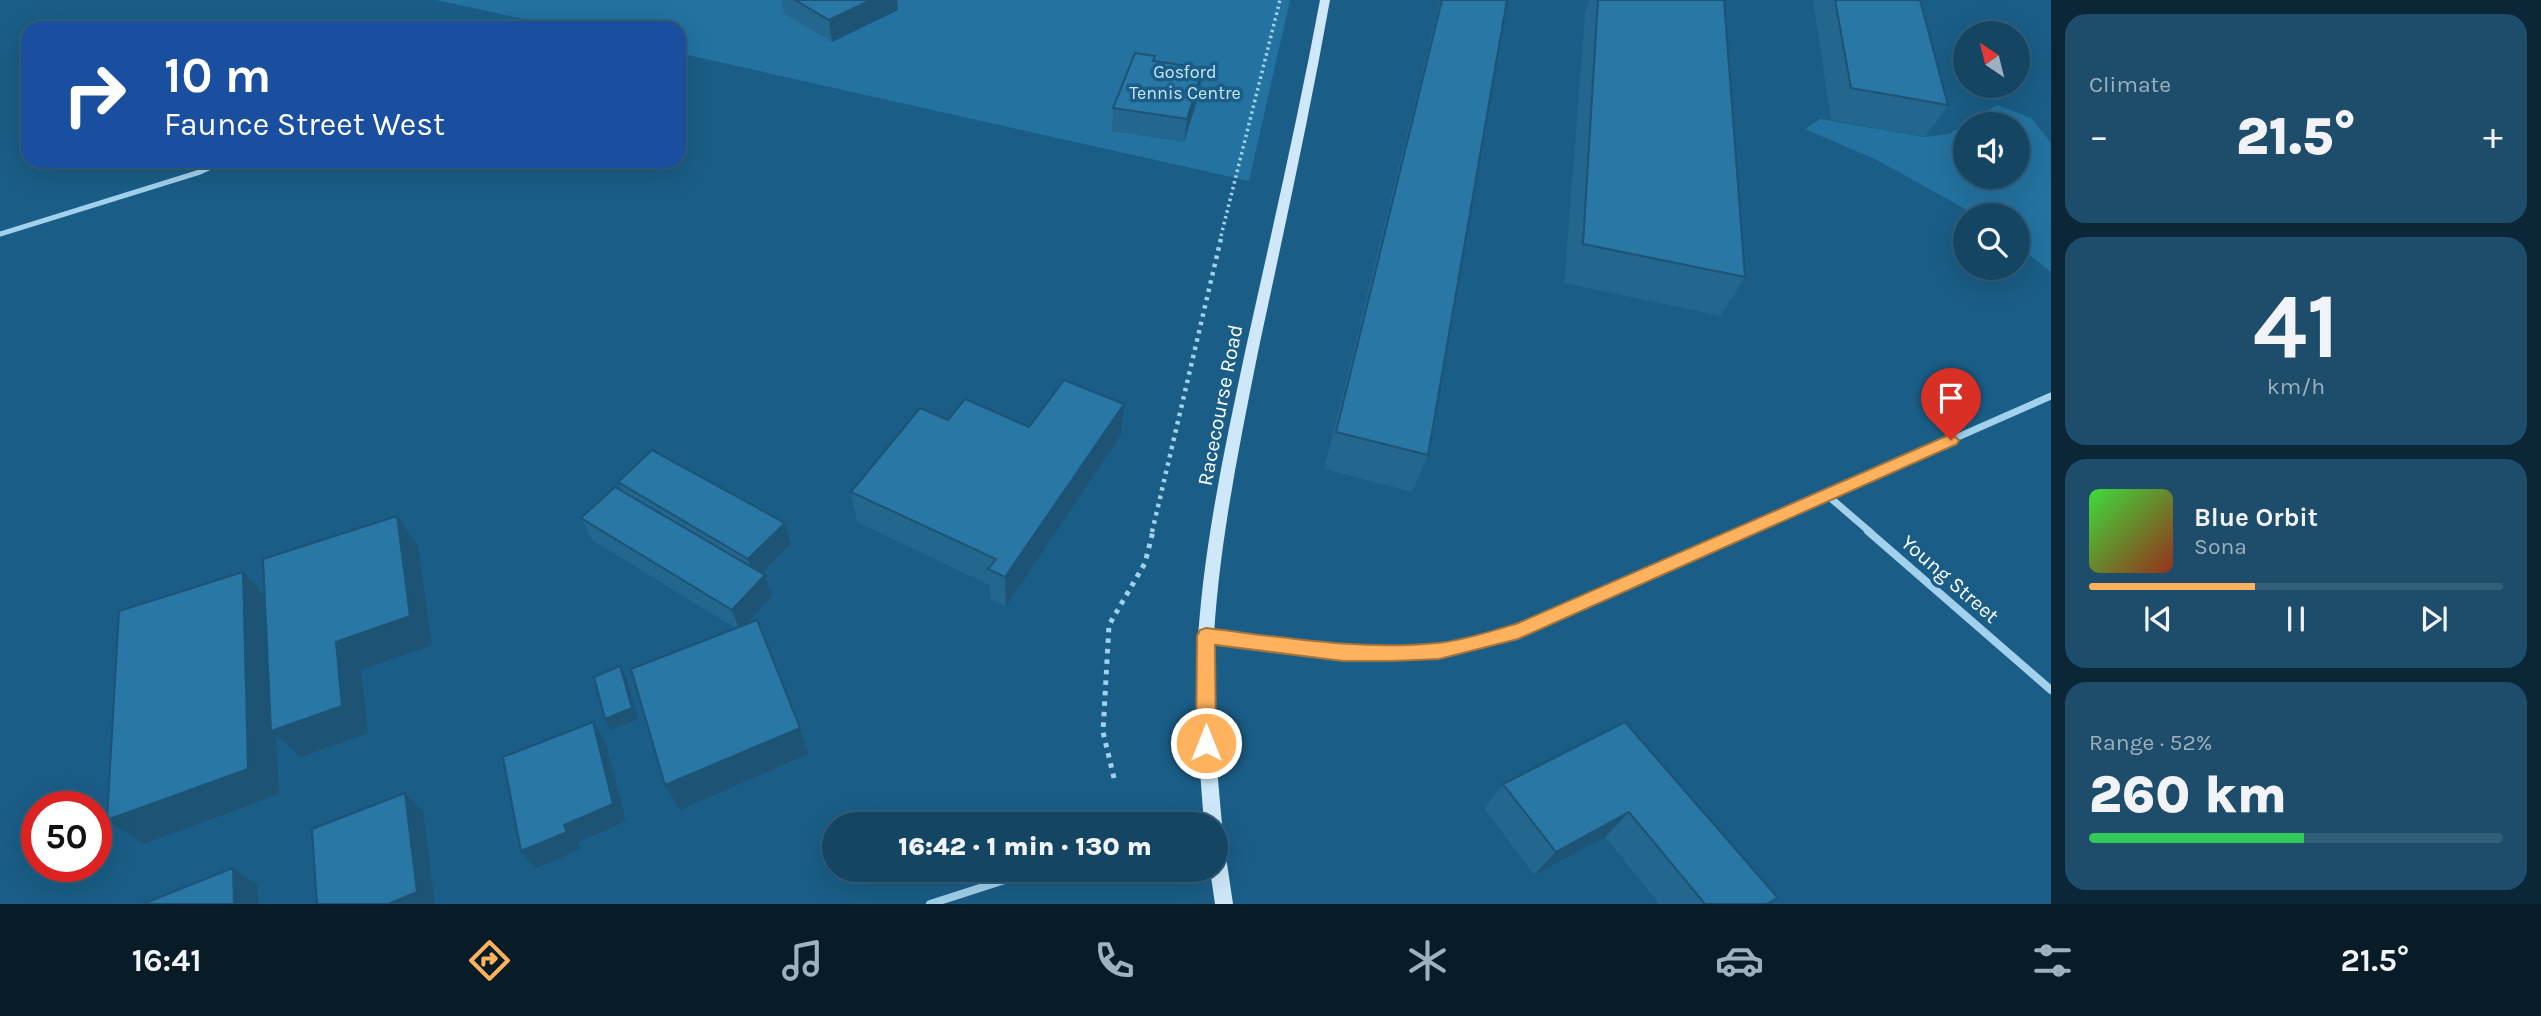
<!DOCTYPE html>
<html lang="en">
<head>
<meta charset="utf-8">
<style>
  body { margin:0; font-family:Karla,sans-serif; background:#1d4d6a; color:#f1f3f6; height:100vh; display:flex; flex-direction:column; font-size:26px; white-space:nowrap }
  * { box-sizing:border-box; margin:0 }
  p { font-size:23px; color:#9db1bf }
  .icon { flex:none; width:38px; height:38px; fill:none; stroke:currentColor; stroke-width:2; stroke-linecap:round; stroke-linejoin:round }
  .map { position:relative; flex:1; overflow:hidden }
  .side { display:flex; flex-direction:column; gap:14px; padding:14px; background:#0b2637; width:490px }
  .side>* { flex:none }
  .banner { position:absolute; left:21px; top:21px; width:665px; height:147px; border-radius:21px; box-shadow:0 7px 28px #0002,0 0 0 2px #335e78; background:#1a4fa0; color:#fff; overflow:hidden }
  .needle { width:46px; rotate:325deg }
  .fabs { position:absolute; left:1953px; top:21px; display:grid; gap:14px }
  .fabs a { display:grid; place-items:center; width:77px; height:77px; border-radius:50%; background:#144664; box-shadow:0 7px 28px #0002,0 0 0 2px #335e78; font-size:35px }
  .speed { position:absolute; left:21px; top:791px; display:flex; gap:14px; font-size:35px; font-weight:700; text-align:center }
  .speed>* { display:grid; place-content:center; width:91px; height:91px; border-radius:50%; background:#144664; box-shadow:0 7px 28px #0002,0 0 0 2px #335e78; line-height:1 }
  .speed .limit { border:10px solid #d22; background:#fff; color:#111 }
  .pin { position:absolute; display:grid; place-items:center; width:60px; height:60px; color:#fff; margin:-72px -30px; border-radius:50% 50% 50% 0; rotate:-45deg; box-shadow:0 0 7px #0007 }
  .pin .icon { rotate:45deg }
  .me { position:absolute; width:77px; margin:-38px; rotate:0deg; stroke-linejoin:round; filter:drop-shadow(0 0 5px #0008) }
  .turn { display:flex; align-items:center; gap:24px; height:147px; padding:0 28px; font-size:32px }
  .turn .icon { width:91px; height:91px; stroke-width:2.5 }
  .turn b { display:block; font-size:49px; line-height:60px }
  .big { font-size:52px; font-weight:800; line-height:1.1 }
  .side .tile { flex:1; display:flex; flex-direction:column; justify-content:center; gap:10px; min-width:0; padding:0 24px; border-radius:21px; background:#1d4d6a }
  .side .dial { align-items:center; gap:0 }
  .dial b { font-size:91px; line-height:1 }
  .song { display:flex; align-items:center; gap:21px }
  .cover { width:84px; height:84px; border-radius:10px; background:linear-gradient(135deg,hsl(120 70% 55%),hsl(10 70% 35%)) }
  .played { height:7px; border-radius:4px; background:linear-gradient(90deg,#feb25d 40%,#335e78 40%) }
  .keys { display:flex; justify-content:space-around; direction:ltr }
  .heat { display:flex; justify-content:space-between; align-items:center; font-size:38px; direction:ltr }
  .charge { height:10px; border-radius:5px; background:linear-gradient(90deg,#34c759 52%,#335e78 0) }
  .trip { position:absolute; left:822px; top:812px; width:406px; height:70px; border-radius:35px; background:#144664; box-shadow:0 7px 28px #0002,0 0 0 2px #335e78; font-weight:800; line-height:70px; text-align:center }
  .tab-bar { display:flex; height:112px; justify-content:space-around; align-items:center; background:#081c28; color:#9db1bf }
  .tab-bar .icon { width:49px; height:49px }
  .tab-bar .on { color:#feb25d }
  .tab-bar b { font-size:32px; color:#f1f3f6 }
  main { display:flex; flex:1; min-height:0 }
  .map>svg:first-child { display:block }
  .green { fill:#2372a0; fill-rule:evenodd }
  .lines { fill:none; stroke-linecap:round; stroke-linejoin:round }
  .path-far2 { stroke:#a1d1ec; stroke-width:3.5; stroke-dasharray:2.5 3.5; stroke-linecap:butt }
  .path-far1 { stroke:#a1d1ec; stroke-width:4.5; stroke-dasharray:3.5 5; stroke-linecap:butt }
  .path { stroke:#a1d1ec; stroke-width:5; stroke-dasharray:4.5 6; stroke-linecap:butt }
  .street-far2 { stroke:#a1d1ec; stroke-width:5 }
  .street-far1 { stroke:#a1d1ec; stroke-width:7 }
  .street { stroke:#a1d1ec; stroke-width:8 }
  .secondary { fill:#cee8f9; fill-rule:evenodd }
  .wall { fill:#23668e }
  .shaded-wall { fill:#1d5374 }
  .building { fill:#2977a5; stroke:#1d5374; stroke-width:2 }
  .route { fill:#feb25d; stroke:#a5743c; stroke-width:2 }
  .labels { text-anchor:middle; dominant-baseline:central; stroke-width:7; stroke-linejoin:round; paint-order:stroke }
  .far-park-label { font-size:18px; fill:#c7e7f9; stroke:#1a5d86 }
  .street-label { font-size:21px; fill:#fff; stroke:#1a5d86 }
</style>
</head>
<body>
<main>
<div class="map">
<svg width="2051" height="904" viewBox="0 0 2051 904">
  <rect width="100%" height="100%" fill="#1a5d86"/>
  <path class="green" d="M 436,0 L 1290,0 L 1249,181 L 679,53 L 679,28 L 565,28 Z
    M 1997,105 L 2031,118 L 2051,143 L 2051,272 L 2018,246 L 2018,215 L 1976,215 L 1879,161 L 1805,129 L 1820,119 L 1925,137 L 1949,134 ZM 1965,124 L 2018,124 L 2018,177 L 1965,177 Z"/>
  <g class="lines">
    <path class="path-far2" d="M 1221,236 L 1280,0"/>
    <path class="path-far1" d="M 1152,532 L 1222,234"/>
    <path class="path" d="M 1114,778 L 1103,732 L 1109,625 L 1145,563 L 1153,531"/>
    <path class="street-far2" d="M 0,234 L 200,172 L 224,161"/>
    <path class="street-far1" d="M 1827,495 L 1870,532
      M 1742,532 L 2051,396"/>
    <path class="street" d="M 1868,531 L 2051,690
      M 1206,636 L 1354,654 L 1413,654 L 1451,649 L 1518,631 L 1746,531
      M 930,904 L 1014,877 L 1051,870"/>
    <path class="secondary" d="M 1320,0 L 1330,0 C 1309,118 1283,235 1258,352 C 1238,452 1217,554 1213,655 C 1211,712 1217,768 1222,824 L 1216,831 L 1216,824 L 1204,824 C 1200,768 1194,711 1197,655 C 1202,553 1224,451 1245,352 C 1271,235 1298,118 1320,0 Z
      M 1216,841 L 1222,844 L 1225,850 L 1233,904 L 1215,904 L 1210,870 L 1216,870 Z"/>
  </g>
  <path class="wall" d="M 782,0 L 897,0 L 898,10 L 832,42 L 784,13 Z
    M 1440,0 L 1507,0 L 1428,455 L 1412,492 L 1324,469 Z
    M 1590,0 L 1724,0 L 1745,277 L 1721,316 L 1564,283 L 1585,12 Z
    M 1813,0 L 1920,0 L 1948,105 L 1925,137 L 1831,120 Z
    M 1155,56 L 1154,61 L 1200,91 L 1184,142 L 1112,131 L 1113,108 Z
    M 948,420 L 1121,435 L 1006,606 L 990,599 L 989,585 L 857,522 L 851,492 Z
    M 618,482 L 785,523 L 791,544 L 762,573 L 765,575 L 772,596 L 746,624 L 800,728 L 808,754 L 680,810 L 665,785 L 735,628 L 592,540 L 581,518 L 622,491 Z
    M 1625,722 L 1769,904 L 1659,904 L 1605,837 L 1534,875 L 1484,808 L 1503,784 Z"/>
  <path class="shaded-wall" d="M 871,0 L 897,0 L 898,10 L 832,42 L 829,20 Z
    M 1203,68 L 1200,91 L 1184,142 L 1187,119 Z
    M 1124,404 L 1121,435 L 1006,606 L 1005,577 Z
    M 397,516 L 418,546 L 432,645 L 361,670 L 368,733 L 301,757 L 276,735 L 279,794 L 144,844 L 107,820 L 243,572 L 270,602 L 336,642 Z
    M 785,523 L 791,544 L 755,580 L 748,559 Z
    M 765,575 L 772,596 L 740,631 L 732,610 Z
    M 620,666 L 626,677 L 638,719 L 611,730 L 605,719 Z
    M 593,722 L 605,741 L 626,821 L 578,842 L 580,849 L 536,868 L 521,851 L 564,825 Z
    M 800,728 L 808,754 L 680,810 L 665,785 Z
    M 405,793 L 423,811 L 435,904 L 388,904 Z
    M 1629,812 L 1605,837 L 1534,875 L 1556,852 Z
    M 233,868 L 257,885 L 258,904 L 234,904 Z"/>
  <path class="building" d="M 795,0 L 871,0 L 829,20 Z
    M 1442,0 L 1507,0 L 1428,455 L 1336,432 Z
    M 1598,0 L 1724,0 L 1745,277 L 1583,244 Z
    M 1835,0 L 1920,0 L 1948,105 L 1851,88 Z
    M 1135,53 L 1155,56 L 1153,61 L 1203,68 L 1187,119 L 1113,108 Z
    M 1064,380 L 1124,404 L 1005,577 L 988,569 L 996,559 L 851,492 L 920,408 L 948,420 L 965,399 L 1029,427 Z
    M 652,450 L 785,523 L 748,559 L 618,482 Z
    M 615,487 L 765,575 L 732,610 L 581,518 Z
    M 397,516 L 410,616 L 336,642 L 342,706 L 271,731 L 263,559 Z
    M 243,572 L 248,769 L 107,820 L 119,611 Z
    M 757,620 L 800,728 L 665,785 L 631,669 Z
    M 620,666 L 632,708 L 605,719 L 594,677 Z
    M 593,722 L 613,804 L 564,825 L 567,832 L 521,851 L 503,757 Z
    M 1625,722 L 1778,898 L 1767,904 L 1705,904 L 1629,812 L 1556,852 L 1503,784 Z
    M 405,793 L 417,892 L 388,904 L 317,904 L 312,829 Z
    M 233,868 L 234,904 L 143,904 Z"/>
  <path class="route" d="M 1951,434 L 1959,440 L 1957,444 L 1518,639 L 1439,659 L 1392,661 L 1343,661 L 1215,645 L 1216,743 L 1213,749 L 1206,752 L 1199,749 L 1196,743 L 1197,636 L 1200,630 L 1206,628 C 1282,637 1360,651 1437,643 C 1463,641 1490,631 1516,624 Z"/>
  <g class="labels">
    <g class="far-park-label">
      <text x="1185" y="72">Gosford<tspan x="1185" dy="21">Tennis Centre</tspan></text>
    </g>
    <g class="street-label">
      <text transform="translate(1220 405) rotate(-79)">Racecourse Road</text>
      <text transform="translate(1950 579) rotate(41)">Young Street</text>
    </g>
  </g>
</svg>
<div class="fabs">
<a><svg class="needle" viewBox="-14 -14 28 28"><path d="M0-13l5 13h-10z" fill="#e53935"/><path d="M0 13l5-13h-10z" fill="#9db1bf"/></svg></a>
<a><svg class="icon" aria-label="sound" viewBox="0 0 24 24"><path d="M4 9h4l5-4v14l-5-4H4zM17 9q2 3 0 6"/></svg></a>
<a><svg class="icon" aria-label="search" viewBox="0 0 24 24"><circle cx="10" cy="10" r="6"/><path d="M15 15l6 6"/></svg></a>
</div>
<div class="speed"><div class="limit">50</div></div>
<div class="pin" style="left:1951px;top:440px;background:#d93025"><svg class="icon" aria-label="arrive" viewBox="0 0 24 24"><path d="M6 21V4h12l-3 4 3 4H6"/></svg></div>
<svg class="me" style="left:1206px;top:743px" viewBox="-20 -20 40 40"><circle r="17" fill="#feb25d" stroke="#fff" stroke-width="3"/><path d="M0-11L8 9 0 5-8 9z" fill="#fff"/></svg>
<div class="trip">16:42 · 1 min · 130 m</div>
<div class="banner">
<div class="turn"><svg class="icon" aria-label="right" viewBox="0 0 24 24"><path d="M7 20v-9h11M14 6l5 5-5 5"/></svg><div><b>10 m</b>Faunce Street West</div></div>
</div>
</div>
<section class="side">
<div class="tile"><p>Climate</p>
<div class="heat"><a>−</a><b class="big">21.5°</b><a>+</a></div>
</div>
<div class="tile dial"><b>41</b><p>km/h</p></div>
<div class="tile">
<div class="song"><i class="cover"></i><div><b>Blue Orbit</b><p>Sona</p></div></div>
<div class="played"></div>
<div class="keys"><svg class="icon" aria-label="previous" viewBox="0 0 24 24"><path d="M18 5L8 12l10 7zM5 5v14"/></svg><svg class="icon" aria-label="pause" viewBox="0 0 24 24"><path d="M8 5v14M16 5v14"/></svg><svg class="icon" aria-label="next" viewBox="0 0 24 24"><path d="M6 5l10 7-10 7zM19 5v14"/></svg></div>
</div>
<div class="tile"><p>Range · 52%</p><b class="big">260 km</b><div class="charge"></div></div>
</section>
</main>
<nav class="tab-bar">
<b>16:41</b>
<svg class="icon on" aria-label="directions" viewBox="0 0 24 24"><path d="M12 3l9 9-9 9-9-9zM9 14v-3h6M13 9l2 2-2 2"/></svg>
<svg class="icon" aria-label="music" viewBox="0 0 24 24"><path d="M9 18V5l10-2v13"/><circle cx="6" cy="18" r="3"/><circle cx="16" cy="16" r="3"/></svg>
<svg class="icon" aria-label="phone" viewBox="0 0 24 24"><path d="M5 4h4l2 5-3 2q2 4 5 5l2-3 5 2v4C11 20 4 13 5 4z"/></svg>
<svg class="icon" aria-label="climate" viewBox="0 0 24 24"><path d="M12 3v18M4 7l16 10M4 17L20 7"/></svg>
<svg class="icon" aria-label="car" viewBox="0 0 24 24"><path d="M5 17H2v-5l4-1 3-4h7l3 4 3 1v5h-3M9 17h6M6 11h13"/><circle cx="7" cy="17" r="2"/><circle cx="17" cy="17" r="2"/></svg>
<svg class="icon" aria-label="filters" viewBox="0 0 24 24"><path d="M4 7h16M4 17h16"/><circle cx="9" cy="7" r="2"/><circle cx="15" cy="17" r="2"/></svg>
<b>21.5°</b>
</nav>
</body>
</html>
